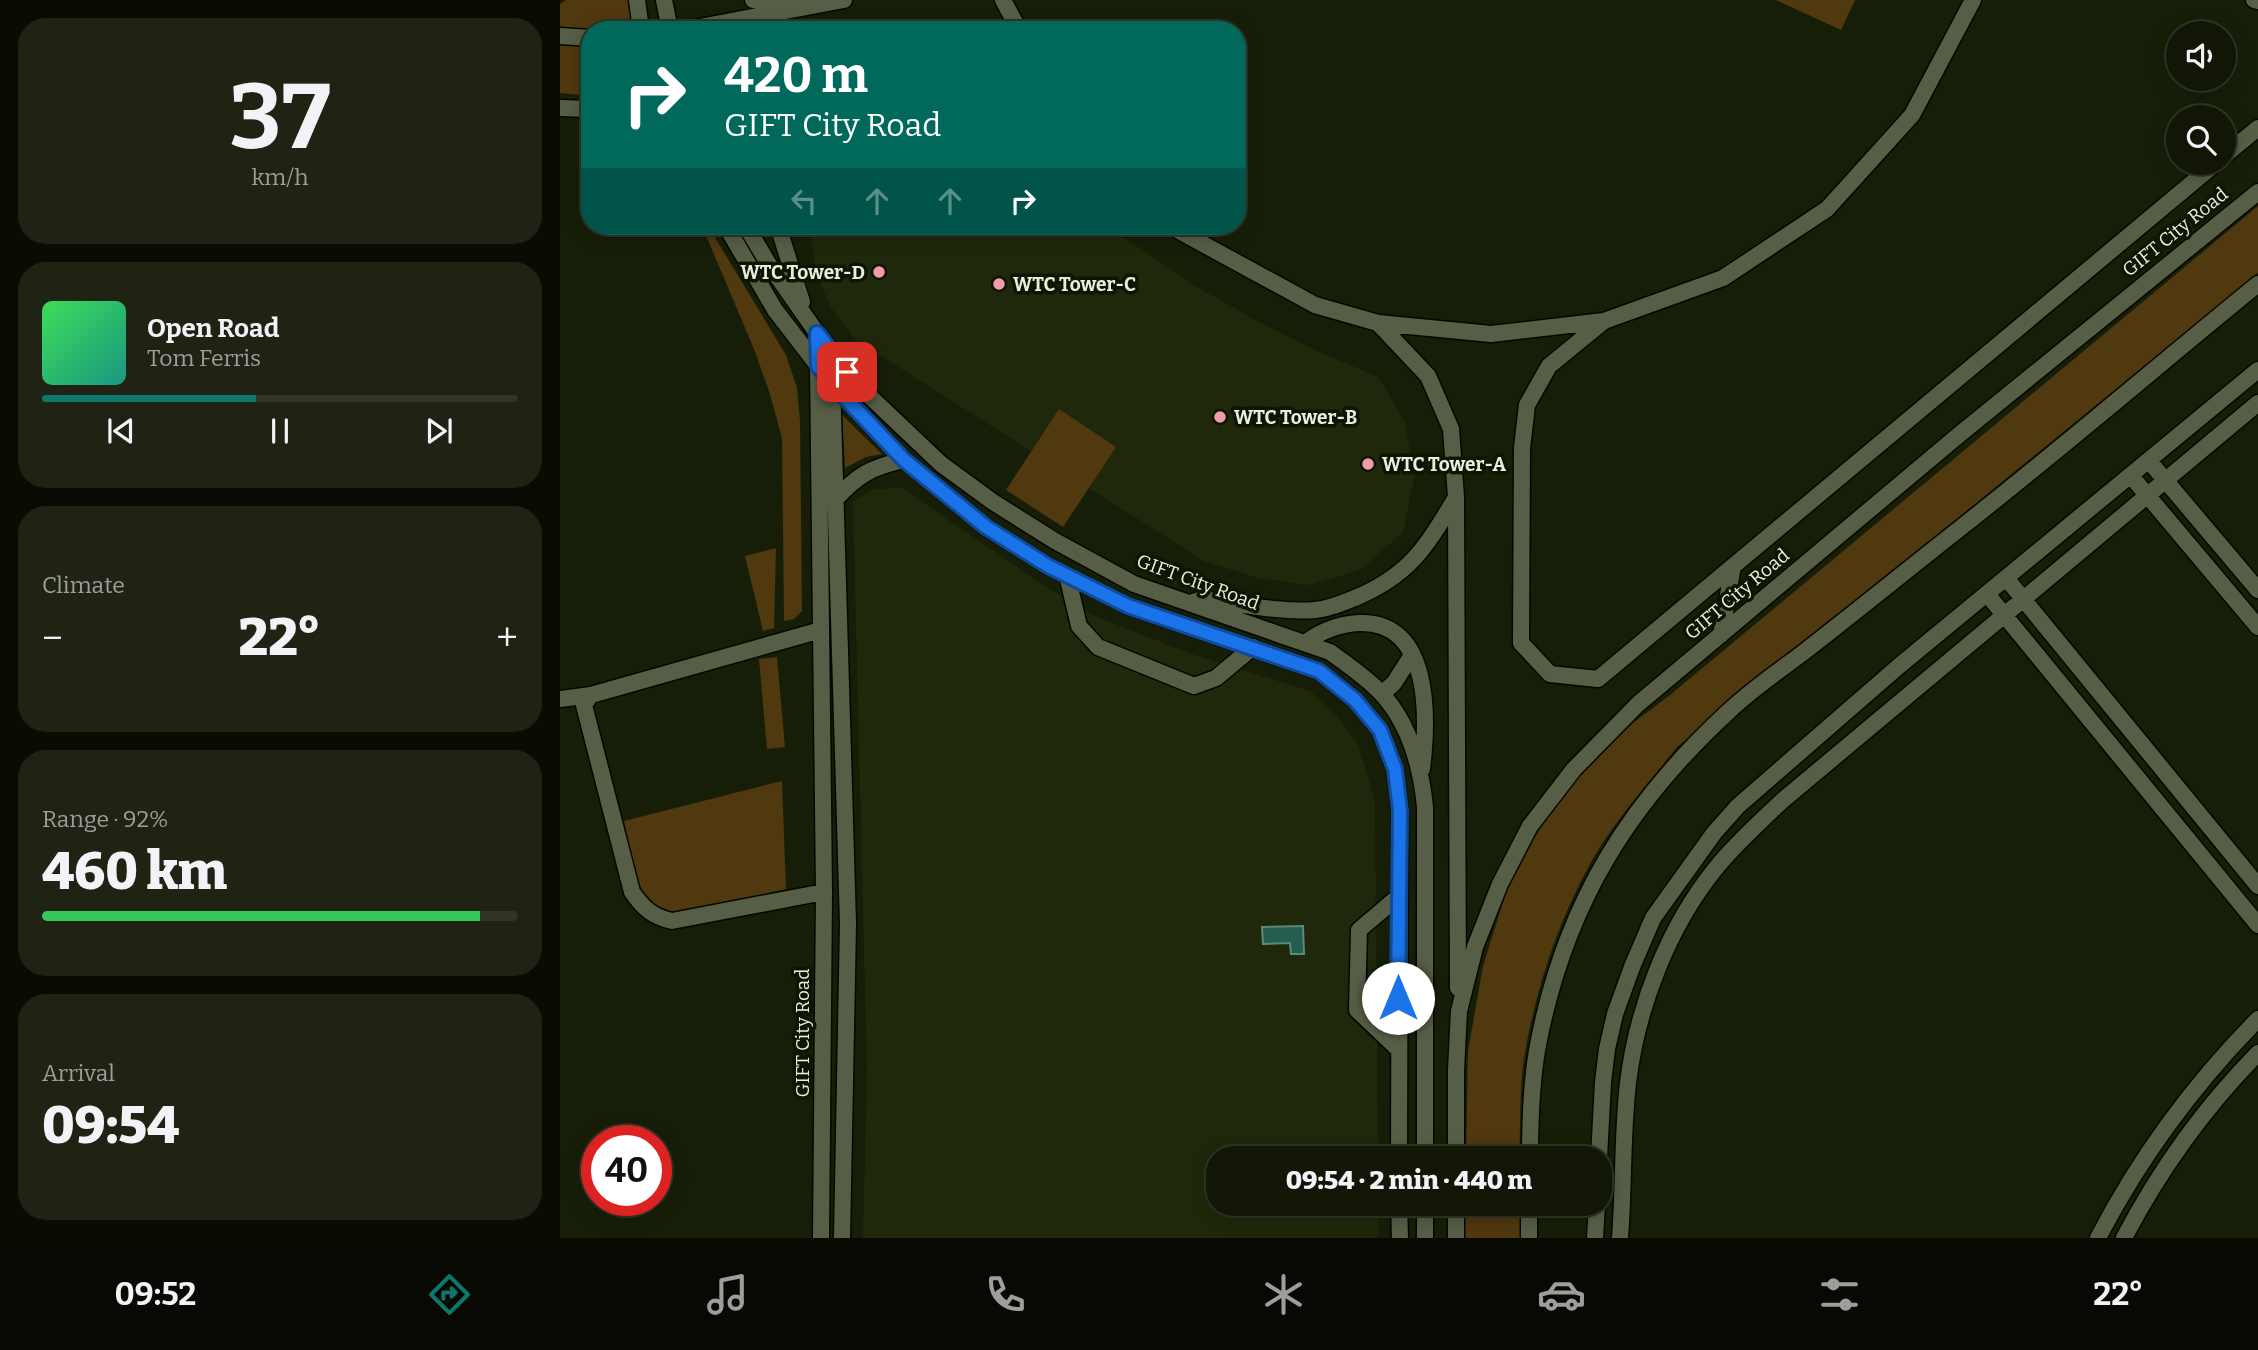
<!DOCTYPE html>
<html lang="en">
<head>
<meta charset="utf-8">
<style>
  body { margin:0; font-family:Bitter,serif; background:#1e2314; color:#f1f3f6; height:100vh; display:flex; flex-direction:column; font-size:26px; white-space:nowrap }
  * { box-sizing:border-box; margin:0 }
  p { font-size:23px; color:#9c9f9b }
  .icon { flex:none; width:38px; height:38px; fill:none; stroke:currentColor; stroke-width:2; stroke-linecap:round; stroke-linejoin:round }
  .map { position:relative; flex:1; overflow:hidden }
  .drawer { display:flex; flex-direction:column; gap:18px; padding:18px; background:#090c03; width:560px }
  .drawer>* { flex:none }
  .top-card { position:absolute; left:21px; top:21px; width:665px; height:214px; border-radius:28px; box-shadow:0 4px 18px #0003,0 0 0 2px #303528; background:#00695c; color:#fff; overflow:hidden }
  .controls { position:absolute; left:1606px; top:21px; display:grid; gap:14px }
  .controls a { display:grid; place-items:center; width:70px; height:70px; border-radius:50%; background:#111606; box-shadow:0 4px 18px #0003,0 0 0 2px #303528; font-size:35px }
  .speed { position:absolute; left:21px; top:1125px; display:flex; gap:14px; font-size:35px; font-weight:700; text-align:center }
  .speed>* { display:grid; place-content:center; width:91px; height:91px; border-radius:50%; background:#111606; box-shadow:0 4px 18px #0003,0 0 0 2px #303528; line-height:1 }
  .speed .limit { border:10px solid #d22; background:#fff; color:#111 }
  .pin { position:absolute; display:grid; place-items:center; width:60px; height:60px; color:#fff; margin:-30px; border-radius:14px; box-shadow:0 4px 10px #0006 }
  .me { position:absolute; width:77px; margin:-38px; rotate:0deg; stroke-linejoin:round; filter:drop-shadow(0 0 5px #0008) }
  .turn { display:flex; align-items:center; gap:24px; height:147px; padding:0 28px; font-size:32px }
  .turn .icon { width:91px; height:91px; stroke-width:2.5 }
  .turn b { display:block; font-size:49px; line-height:60px }
  .lanes { display:flex; align-items:center; height:66px; padding:0 28px; background:#0003; justify-content:center; gap:35px; direction:ltr }
  .lanes .off { opacity:.35 }
  .big { font-size:52px; font-weight:800; line-height:1.1 }
  .drawer .tile { flex:1; display:flex; flex-direction:column; justify-content:center; gap:10px; min-width:0; padding:0 24px; border-radius:28px; background:#1e2314 }
  .drawer .dial { align-items:center; gap:0 }
  .dial b { font-size:91px; line-height:1 }
  .song { display:flex; align-items:center; gap:21px }
  .cover { width:84px; height:84px; border-radius:10px; background:linear-gradient(135deg,hsl(130 70% 55%),hsl(170 70% 35%)) }
  .played { height:7px; border-radius:4px; background:linear-gradient(90deg,#0f766e 45%,#303528 45%) }
  .keys { display:flex; justify-content:space-around; direction:ltr }
  .heat { display:flex; justify-content:space-between; align-items:center; font-size:38px; direction:ltr }
  .charge { height:10px; border-radius:5px; background:linear-gradient(90deg,#34c759 92%,#303528 0) }
  .trip { position:absolute; left:646px; top:1146px; width:406px; height:70px; border-radius:28px; background:#111606; box-shadow:0 4px 18px #0003,0 0 0 2px #303528; font-weight:800; line-height:70px; text-align:center }
  .tabs { display:flex; height:112px; justify-content:space-around; align-items:center; background:#070902; color:#9c9f9b }
  .tabs .icon { width:49px; height:49px }
  .tabs .active { color:#0f766e }
  .tabs b { font-size:32px; color:#f1f3f6 }
  main { display:flex; flex:1; min-height:0 }
  .map>svg:first-child { display:block }
  .built { fill:#1f280a }
  .green { fill:#50380f }
  .water { fill:#225d4d; stroke:#5e8979; stroke-width:2 }
  .lines { fill:none; stroke-linecap:round; stroke-linejoin:round }
  .minor-casing { stroke:#040800; stroke-width:19 }
  .minor { stroke:#565f46; stroke-width:16 }
  .route-casing { stroke:#114b97; stroke-width:18 }
  .route { stroke:#1a73e8; stroke-width:12 }
  .poi-dot { fill:#f29aad; stroke:#0e1502; stroke-width:2.5 }
  .labels { text-anchor:middle; dominant-baseline:central; stroke-width:7; stroke-linejoin:round; paint-order:stroke }
  .street-label { font-size:19px; fill:#e9efe0; stroke:#0e1502 }
  .poi-label { font-size:19px; font-weight:bold; fill:#e9efe0; stroke:#0e1502; text-anchor:start }
</style>
</head>
<body>
<main>
<section class="drawer">
<div class="tile dial"><b>37</b><p>km/h</p></div>
<div class="tile">
<div class="song"><i class="cover"></i><div><b>Open Road</b><p>Tom Ferris</p></div></div>
<div class="played"></div>
<div class="keys"><svg class="icon" aria-label="previous" viewBox="0 0 24 24"><path d="M18 5L8 12l10 7zM5 5v14"/></svg><svg class="icon" aria-label="pause" viewBox="0 0 24 24"><path d="M8 5v14M16 5v14"/></svg><svg class="icon" aria-label="next" viewBox="0 0 24 24"><path d="M6 5l10 7-10 7zM19 5v14"/></svg></div>
</div>
<div class="tile"><p>Climate</p>
<div class="heat"><a>−</a><b class="big">22°</b><a>+</a></div>
</div>
<div class="tile"><p>Range · 92%</p><b class="big">460 km</b><div class="charge"></div></div>
<div class="tile"><p>Arrival</p><b class="big">09:54</b></div>
</section>
<div class="map">
<svg width="1698" height="1238" viewBox="0 0 1698 1238">
  <rect width="100%" height="100%" fill="#171e08"/>
  <path class="built" d="M 250,226 L 547,226 L 634,285 L 695,320 L 753,349 L 818,377 L 845,422 L 854,477 L 843,532 L 800,570 L 749,585 L 698,578 L 644,561 L 296,340 L 270,306 L 256,273 Z
    M 342,488 L 483,585 L 537,617 L 632,654 L 750,691 L 777,717 L 798,744 L 815,801 L 818,1158 L 658,1158 L 658,1204 L 818,1204 L 818,1238 L 303,1238 L 307,1071 L 293,502 L 314,489 Z"/>
  <path class="green" d="M 6,0 L 70,0 L 76,28 L 36,30 L 0,27 L 0,4 Z
    M 1216,0 L 1295,0 L 1281,30 Z
    M 0,45 L 30,46 L 30,96 L 0,93 Z
    M 1698,206 L 1698,273 L 1117,747 C 1088,784 1054,821 1031,862 C 998,922 977,985 965,1052 C 959,1086 961,1124 959,1158 L 906,1158 L 908,1051 L 923,966 L 948,886 L 971,843 L 1000,799 L 1048,742 L 1110,695 Z
    M 142,226 L 148,226 L 226,355 L 237,388 L 240,421 L 242,611 L 234,619 L 224,621 L 222,438 L 209,391 L 194,349 Z
    M 499,409 L 556,447 L 503,527 L 446,490 Z
    M 282,415 L 322,454 L 306,457 L 285,468 Z
    M 216,548 L 214,628 L 203,631 L 185,556 Z
    M 217,657 L 225,747 L 207,749 L 199,659 Z
    M 222,781 L 226,889 L 118,913 C 109,912 100,911 92,904 C 76,891 69,842 64,821 Z
    M 905,1204 L 960,1204 L 961,1238 L 905,1238 Z"/>
  <path class="water" d="M 743,926 L 744,954 L 731,954 L 730,943 L 703,944 L 702,927 Z"/>
  <g class="lines">
    <g class="minor-casing">
      <path id="minor" d="M 77,0 L 81,30
        M 104,0 L 110,30
        M 193,0 L 236,3
        M 443,0 L 459,30
        M 1694,0 L 1698,1
        M 124,30 L 284,0
        M 0,36 L 30,38
        M 0,108 L 30,109
        M 1664,156 L 1698,128
        M 166,226 L 215,310 L 272,384 L 344,460 L 426,527 L 488,566 L 568,606 L 759,671 L 795,700 L 820,730 L 835,769 L 840,811 L 839,1158
        M 186,226 L 208,263 L 257,333 L 300,387 L 381,464 L 433,502 L 495,541 L 574,584 L 770,652 C 788,665 806,677 821,693 C 849,723 861,767 865,807 L 865,1158
        M 218,226 L 242,302
        M 610,226 L 755,305 L 818,323 L 931,334 L 1044,321 L 1163,278 L 1267,209 L 1352,115 L 1413,0
        M 1044,321 L 989,366 L 967,405 L 962,448 L 961,643 L 990,674 L 1038,679 L 1656,163
        M 818,323 L 868,376 L 891,429 L 896,497 L 898,988
        M 258,362 L 264,892 L 261,1238
        M 272,380 L 288,924 L 282,1238
        M 1589,461 L 1698,590
        M 1571,476 L 1698,627
        M 274,501 C 296,476 311,467 344,460
        M 507,575 L 519,626 L 538,647 L 634,686 L 656,678 L 693,647
        M 1446,578 L 1698,886
        M 1427,594 L 1698,925
        M 633,602 L 643,599 C 678,603 720,613 755,610 C 769,609 783,603 795,598 C 850,575 866,547 895,499
        M 261,630 L 31,695 L 24,705 L 72,892 C 83,908 93,917 112,921 L 264,892
        M 1161,635 L 1173,566
        M 745,643 C 761,631 779,624 799,623 C 872,620 868,719 862,769
        M 822,694 L 834,683 L 852,655
        M 0,699 L 31,695
        M 838,1049 L 797,1010 L 799,930 L 839,896
        M 896,1158 L 896,1070 L 899,1011 L 915,947 L 940,884 L 970,826 L 1014,769 L 1078,704 L 1400,434 L 1698,192
        M 970,1158 C 970,1119 971,1078 979,1040 C 1006,904 1068,804 1169,711 C 1192,689 1219,671 1244,652 C 1293,614 1341,575 1389,537 C 1494,455 1595,368 1698,284
        M 1039,1158 L 1043,1082 L 1047,1049 L 1055,1014 L 1072,967 L 1093,918 L 1154,833 L 1178,806 L 1339,666 L 1698,370
        M 839,1204 L 840,1238
        M 865,1204 L 865,1238
        M 896,1204 L 896,1238
        M 969,1238 L 969,1204
        M 1035,1238 L 1037,1204
        M 1060,1238 C 1064,1187 1062,1135 1068,1083 C 1077,1008 1108,927 1156,868 C 1176,843 1200,822 1223,800 L 1698,403
        M 1538,1238 C 1580,1157 1634,1084 1698,1019
        M 1564,1238 C 1599,1171 1645,1107 1698,1053"/>
    </g>
    <use href="#minor" class="minor"/>
  </g>
  <g class="lines">
    <g class="route-casing">
      <path id="route" d="M 287,372 L 257,333 L 258,366 L 272,384 L 344,460 L 426,527 L 488,566 L 568,606 L 759,671 L 795,700 L 820,730 L 835,769 L 840,811 L 838,998"/>
    </g>
    <use href="#route" class="route"/>
  </g>
  <g class="poi-dot">
    <circle cx="319" cy="272" r="7"/>
    <circle cx="439" cy="284" r="7"/>
    <circle cx="660" cy="417" r="7"/>
    <circle cx="808" cy="464" r="7"/>
  </g>
  <g class="labels">
    <g class="street-label">
      <text transform="translate(1615 232) rotate(-39)">GIFT City Road</text>
      <text transform="translate(638 582) rotate(20)">GIFT City Road</text>
      <text transform="translate(1177 594) rotate(-40)">GIFT City Road</text>
      <text transform="translate(242 1033) rotate(-90)">GIFT City Road</text>
    </g>
    <g class="poi-label">
      <text x="305" y="272" text-anchor="end">WTC Tower-D</text>
      <text x="453" y="284">WTC Tower-C</text>
      <text x="674" y="417">WTC Tower-B</text>
      <text x="822" y="464">WTC Tower-A</text>
    </g>
  </g>
</svg>
<div class="controls">
<a><svg class="icon" aria-label="sound" viewBox="0 0 24 24"><path d="M4 9h4l5-4v14l-5-4H4zM17 9q2 3 0 6"/></svg></a>
<a><svg class="icon" aria-label="search" viewBox="0 0 24 24"><circle cx="10" cy="10" r="6"/><path d="M15 15l6 6"/></svg></a>
</div>
<div class="speed"><div class="limit">40</div></div>
<div class="pin" style="left:287px;top:372px;background:#d93025"><svg class="icon" aria-label="arrive" viewBox="0 0 24 24"><path d="M6 21V4h12l-3 4 3 4H6"/></svg></div>
<svg class="me" style="left:838px;top:998px" viewBox="-20 -20 40 40"><circle r="19" fill="#fff"/><path d="M0-13L10 11 0 6-10 11z" fill="#1a73e8"/></svg>
<div class="trip">09:54 · 2 min · 440 m</div>
<div class="top-card">
<div class="turn"><svg class="icon" aria-label="right" viewBox="0 0 24 24"><path d="M7 20v-9h11M14 6l5 5-5 5"/></svg><div><b>420 m</b>GIFT City Road</div></div>
<div class="lanes"><svg class="icon off" aria-label="left" viewBox="0 0 24 24"><path d="M17 20v-9H6M10 6l-5 5 5 5"/></svg><svg class="icon off" aria-label="ahead" viewBox="0 0 24 24"><path d="M12 20V5M6 11l6-6 6 6"/></svg><svg class="icon off" aria-label="ahead" viewBox="0 0 24 24"><path d="M12 20V5M6 11l6-6 6 6"/></svg><svg class="icon" aria-label="right" viewBox="0 0 24 24"><path d="M7 20v-9h11M14 6l5 5-5 5"/></svg></div>
</div>
</div>
</main>
<nav class="tabs">
<b>09:52</b>
<svg class="icon active" aria-label="directions" viewBox="0 0 24 24"><path d="M12 3l9 9-9 9-9-9zM9 14v-3h6M13 9l2 2-2 2"/></svg>
<svg class="icon" aria-label="music" viewBox="0 0 24 24"><path d="M9 18V5l10-2v13"/><circle cx="6" cy="18" r="3"/><circle cx="16" cy="16" r="3"/></svg>
<svg class="icon" aria-label="phone" viewBox="0 0 24 24"><path d="M5 4h4l2 5-3 2q2 4 5 5l2-3 5 2v4C11 20 4 13 5 4z"/></svg>
<svg class="icon" aria-label="climate" viewBox="0 0 24 24"><path d="M12 3v18M4 7l16 10M4 17L20 7"/></svg>
<svg class="icon" aria-label="car" viewBox="0 0 24 24"><path d="M5 17H2v-5l4-1 3-4h7l3 4 3 1v5h-3M9 17h6M6 11h13"/><circle cx="7" cy="17" r="2"/><circle cx="17" cy="17" r="2"/></svg>
<svg class="icon" aria-label="filters" viewBox="0 0 24 24"><path d="M4 7h16M4 17h16"/><circle cx="9" cy="7" r="2"/><circle cx="15" cy="17" r="2"/></svg>
<b>22°</b>
</nav>
</body>
</html>
